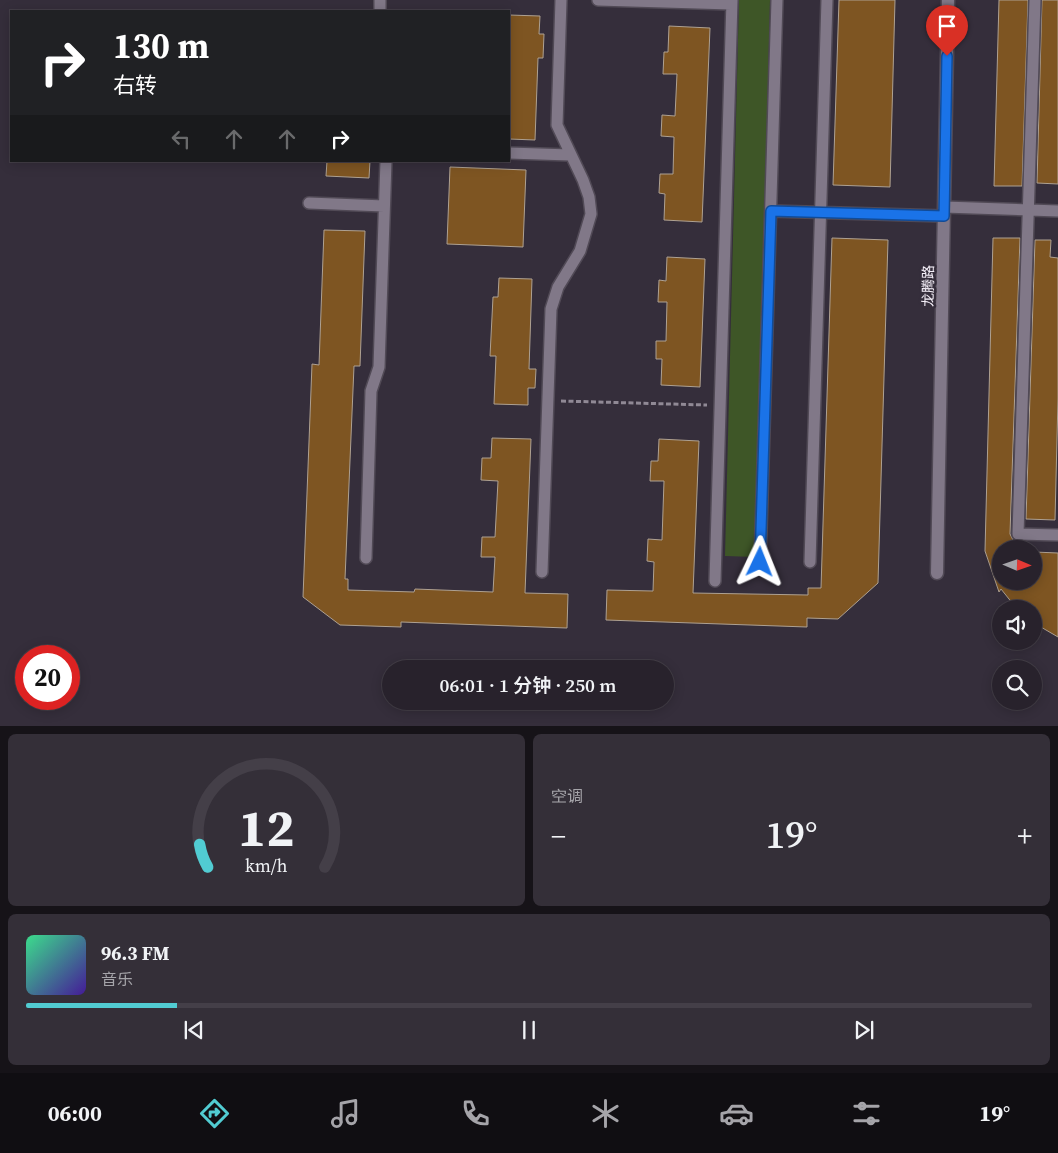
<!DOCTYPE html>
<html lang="zh">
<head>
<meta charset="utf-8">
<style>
  body { margin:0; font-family:"Source Serif 4","Noto Sans SC",serif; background:#342f38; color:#f1f3f6; height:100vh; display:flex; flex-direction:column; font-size:19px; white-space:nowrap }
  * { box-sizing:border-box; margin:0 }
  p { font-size:16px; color:#a5a4a9 }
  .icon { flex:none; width:28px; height:28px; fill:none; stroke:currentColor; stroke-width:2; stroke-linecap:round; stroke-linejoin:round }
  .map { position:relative; height:726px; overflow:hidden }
  .side { display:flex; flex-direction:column; gap:8px; padding:8px; background:#161318; flex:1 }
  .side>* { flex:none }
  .hud { position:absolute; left:10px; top:10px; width:500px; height:152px; border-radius:0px; box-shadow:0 2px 12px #0003,0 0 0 1px #443f48; background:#202124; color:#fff; overflow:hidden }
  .needle { width:32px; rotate:92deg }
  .fabs { position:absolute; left:992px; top:540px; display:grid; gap:10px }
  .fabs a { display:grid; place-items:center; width:50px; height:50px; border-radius:50%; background:#28222c; box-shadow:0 2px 12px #0003,0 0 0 1px #443f48; font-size:25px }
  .speed { position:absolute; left:15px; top:645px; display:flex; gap:10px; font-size:25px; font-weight:700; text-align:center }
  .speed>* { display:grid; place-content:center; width:65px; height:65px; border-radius:50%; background:#28222c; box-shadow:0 2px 12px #0003,0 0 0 1px #443f48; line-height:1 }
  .speed .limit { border:8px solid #d22; background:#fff; color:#111 }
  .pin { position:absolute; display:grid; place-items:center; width:42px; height:42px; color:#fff; margin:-51px -21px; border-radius:50% 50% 50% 0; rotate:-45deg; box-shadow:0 0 5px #0007 }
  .pin .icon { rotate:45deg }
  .me { position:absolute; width:55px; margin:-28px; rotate:2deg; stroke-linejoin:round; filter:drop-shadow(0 0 4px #0008) }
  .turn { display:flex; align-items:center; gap:18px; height:105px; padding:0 20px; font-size:22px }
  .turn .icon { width:65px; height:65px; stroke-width:2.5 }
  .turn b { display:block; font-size:35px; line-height:42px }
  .lanes { display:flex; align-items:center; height:48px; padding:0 20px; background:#0003; justify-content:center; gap:25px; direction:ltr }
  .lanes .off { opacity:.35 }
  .big { font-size:38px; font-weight:600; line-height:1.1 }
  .side .tile { flex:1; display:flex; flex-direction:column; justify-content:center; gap:8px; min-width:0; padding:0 18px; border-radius:8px; background:#342f38 }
  .side .dial { align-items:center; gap:0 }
  .dial svg { height:130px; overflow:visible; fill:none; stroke:#443f48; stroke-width:7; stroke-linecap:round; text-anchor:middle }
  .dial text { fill:#f1f3f6; stroke:none }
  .song { display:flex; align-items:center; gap:15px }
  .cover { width:60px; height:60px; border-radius:8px; background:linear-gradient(135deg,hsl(150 70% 55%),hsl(260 70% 35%)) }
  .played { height:5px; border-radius:2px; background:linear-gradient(90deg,#51ccd2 15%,#443f48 15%) }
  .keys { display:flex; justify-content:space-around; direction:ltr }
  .heat { display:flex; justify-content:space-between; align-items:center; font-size:28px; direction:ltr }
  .side .tiles { flex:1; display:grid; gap:8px; grid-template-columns:1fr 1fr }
  .tile:last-child { grid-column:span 2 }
  .trip { position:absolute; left:382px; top:660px; width:292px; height:50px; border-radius:25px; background:#28222c; box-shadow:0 2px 12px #0003,0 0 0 1px #443f48; font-weight:600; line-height:50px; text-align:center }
  .menu { display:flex; height:80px; justify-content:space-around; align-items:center; background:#100e12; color:#a5a4a9 }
  .menu .icon { width:35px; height:35px }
  .menu .selected { color:#51ccd2 }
  .menu b { font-size:22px; color:#f1f3f6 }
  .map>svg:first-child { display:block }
  .green { fill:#3e5627 }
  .building { fill:#7e5522; stroke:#aea192 }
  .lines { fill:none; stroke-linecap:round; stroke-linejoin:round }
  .service-casing { stroke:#514a56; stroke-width:14 }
  .minor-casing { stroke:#514a56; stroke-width:15 }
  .path { stroke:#908995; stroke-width:3; stroke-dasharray:5 2.5; stroke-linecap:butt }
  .service { stroke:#817888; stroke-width:11 }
  .minor { stroke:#817888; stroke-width:12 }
  .route-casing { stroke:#114b97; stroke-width:12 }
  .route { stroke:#1a73e8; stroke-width:9 }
  .labels { text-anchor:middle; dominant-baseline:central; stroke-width:5; stroke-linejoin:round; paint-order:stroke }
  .street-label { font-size:14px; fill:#f5f0f9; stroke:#352e3b }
</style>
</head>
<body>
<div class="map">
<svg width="1058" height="726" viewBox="0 0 1058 726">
  <rect width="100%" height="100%" fill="#352e3b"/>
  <path class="green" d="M 739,0 L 770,0 L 756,557 L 725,556 Z"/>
  <path class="building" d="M 839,0 L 895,0 L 890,187 L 833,185 Z
    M 999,0 L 1028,0 L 1022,186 L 994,186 Z
    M 1042,0 L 1058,0 L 1058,184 L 1037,183 Z
    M 509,15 L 540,16 L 539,34 L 544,34 L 543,58 L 538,58 L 535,140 L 509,139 Z
    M 669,26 L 710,28 L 702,222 L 664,220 L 665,194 L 659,193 L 660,174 L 673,174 L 674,137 L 661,136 L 662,115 L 675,116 L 677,74 L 663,74 L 664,52 L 668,52 Z
    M 327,161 L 370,161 L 369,178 L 326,176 Z
    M 450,167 L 526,170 L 523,247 L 447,244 Z
    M 324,230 L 365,231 L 360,366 L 354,366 L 345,579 L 348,579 L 348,590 L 414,592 L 415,589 L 493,592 L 495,557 L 481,557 L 482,537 L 495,537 L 498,481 L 481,480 L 482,458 L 491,458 L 492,438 L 531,439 L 525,593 L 568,594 L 567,628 L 401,622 L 401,627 L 340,625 L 303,597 L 312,364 L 319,365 Z
    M 832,238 L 888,240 L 878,583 L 838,619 L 807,618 L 807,627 L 606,620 L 607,590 L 653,591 L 654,562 L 647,561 L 648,539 L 662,540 L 664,481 L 650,481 L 651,461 L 658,461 L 659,439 L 699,441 L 693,593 L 808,595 L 808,588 L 821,588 Z
    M 993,238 L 1020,238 L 1010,534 L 1013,540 L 1013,549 L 1001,549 L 1001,581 L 1034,581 L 1034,552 L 1058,553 L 1058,637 L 1034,623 L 1034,609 L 1017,609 L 1001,589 L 999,592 L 985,551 Z
    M 1035,240 L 1051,240 L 1050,257 L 1058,258 L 1058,398 L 1055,520 L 1026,519 Z
    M 667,257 L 705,259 L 700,387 L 661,385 L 662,359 L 656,359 L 656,341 L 666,341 L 667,302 L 658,302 L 659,280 L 666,281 Z
    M 499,278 L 532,279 L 529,369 L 536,369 L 535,388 L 528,388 L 528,405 L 494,404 L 496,356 L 490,356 L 493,297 L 498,297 Z"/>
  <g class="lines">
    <g class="service-casing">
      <path id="service" d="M 598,0 L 731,4
        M 1035,0 L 1018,534 L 1058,535
        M 380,11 L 380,0
        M 509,153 L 570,155
        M 309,203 L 384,206
        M 944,207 L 1058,211
        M 771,211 L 944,216
        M 366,558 L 371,391 L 379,367 L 386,161
        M 760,562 L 777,0
        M 810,562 L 827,0
        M 542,572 L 551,309 L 558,287 L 580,251 L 591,214 L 589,197 L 583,180 L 557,125 L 561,0
        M 715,581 L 732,0"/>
    </g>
    <g class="minor-casing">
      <path id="minor" d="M 937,573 L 948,0"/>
    </g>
    <path class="path" d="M 561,401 L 707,405"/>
    <use href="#service" class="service"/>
    <use href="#minor" class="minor"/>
  </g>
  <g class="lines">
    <g class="route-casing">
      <path id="route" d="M 760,562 L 771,211 L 944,216 L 947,56"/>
    </g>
    <use href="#route" class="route"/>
  </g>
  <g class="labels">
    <g class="street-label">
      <text transform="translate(928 286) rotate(-89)">龙腾路</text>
    </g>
  </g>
</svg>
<div class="fabs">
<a><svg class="needle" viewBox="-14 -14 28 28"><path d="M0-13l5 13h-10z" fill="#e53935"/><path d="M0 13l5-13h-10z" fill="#a5a4a9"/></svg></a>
<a><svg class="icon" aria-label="sound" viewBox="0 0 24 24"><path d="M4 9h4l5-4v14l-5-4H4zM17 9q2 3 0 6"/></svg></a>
<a><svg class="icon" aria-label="search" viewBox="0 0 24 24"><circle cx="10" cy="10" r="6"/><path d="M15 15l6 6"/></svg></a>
</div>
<div class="speed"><div class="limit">20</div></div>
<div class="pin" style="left:947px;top:56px;background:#d93025"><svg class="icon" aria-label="arrive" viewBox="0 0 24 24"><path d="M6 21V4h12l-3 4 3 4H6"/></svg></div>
<svg class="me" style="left:760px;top:562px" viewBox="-20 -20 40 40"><path d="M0-17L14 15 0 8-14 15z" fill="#1a73e8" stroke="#fff" stroke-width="4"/></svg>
<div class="trip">06:01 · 1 分钟 · 250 m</div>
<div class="hud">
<div class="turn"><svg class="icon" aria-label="right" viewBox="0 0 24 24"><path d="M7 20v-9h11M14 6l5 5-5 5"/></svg><div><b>130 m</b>右转</div></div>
<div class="lanes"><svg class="icon off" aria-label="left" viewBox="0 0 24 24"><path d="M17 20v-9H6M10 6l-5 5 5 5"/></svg><svg class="icon off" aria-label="ahead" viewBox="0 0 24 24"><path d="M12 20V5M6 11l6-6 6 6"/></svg><svg class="icon off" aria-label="ahead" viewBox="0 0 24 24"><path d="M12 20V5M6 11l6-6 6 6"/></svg><svg class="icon" aria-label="right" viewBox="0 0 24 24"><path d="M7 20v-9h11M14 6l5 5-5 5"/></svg></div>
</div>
</div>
<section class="side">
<div class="tiles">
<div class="tile dial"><svg viewBox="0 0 100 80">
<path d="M14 69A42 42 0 1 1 86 69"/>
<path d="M14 69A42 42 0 0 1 9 55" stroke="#51ccd2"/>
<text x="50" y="56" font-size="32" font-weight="700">12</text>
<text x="50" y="72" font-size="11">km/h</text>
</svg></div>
<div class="tile"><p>空调</p>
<div class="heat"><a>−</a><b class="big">19°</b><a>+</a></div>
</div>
<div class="tile">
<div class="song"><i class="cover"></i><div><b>96.3 FM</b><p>音乐</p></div></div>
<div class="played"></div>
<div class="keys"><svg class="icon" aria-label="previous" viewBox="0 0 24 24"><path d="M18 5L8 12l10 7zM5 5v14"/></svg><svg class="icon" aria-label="pause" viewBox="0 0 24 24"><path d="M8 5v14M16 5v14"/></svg><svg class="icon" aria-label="next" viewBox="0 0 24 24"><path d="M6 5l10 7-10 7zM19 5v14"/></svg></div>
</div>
</div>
</section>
<nav class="menu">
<b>06:00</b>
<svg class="icon selected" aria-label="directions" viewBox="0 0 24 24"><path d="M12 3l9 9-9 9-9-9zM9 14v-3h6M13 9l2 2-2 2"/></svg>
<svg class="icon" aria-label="music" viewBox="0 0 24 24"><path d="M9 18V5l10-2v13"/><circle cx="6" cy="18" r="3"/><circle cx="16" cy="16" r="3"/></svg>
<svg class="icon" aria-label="phone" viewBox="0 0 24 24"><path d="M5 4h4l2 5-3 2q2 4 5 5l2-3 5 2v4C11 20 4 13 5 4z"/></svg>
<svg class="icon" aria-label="climate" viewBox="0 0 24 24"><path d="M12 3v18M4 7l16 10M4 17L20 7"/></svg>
<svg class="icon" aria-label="car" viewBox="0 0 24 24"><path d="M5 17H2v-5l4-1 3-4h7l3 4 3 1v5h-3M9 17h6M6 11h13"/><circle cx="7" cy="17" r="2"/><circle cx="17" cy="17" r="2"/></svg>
<svg class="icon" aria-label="filters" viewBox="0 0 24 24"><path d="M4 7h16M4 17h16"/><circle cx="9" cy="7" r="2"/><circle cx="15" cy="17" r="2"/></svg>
<b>19°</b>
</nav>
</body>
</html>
